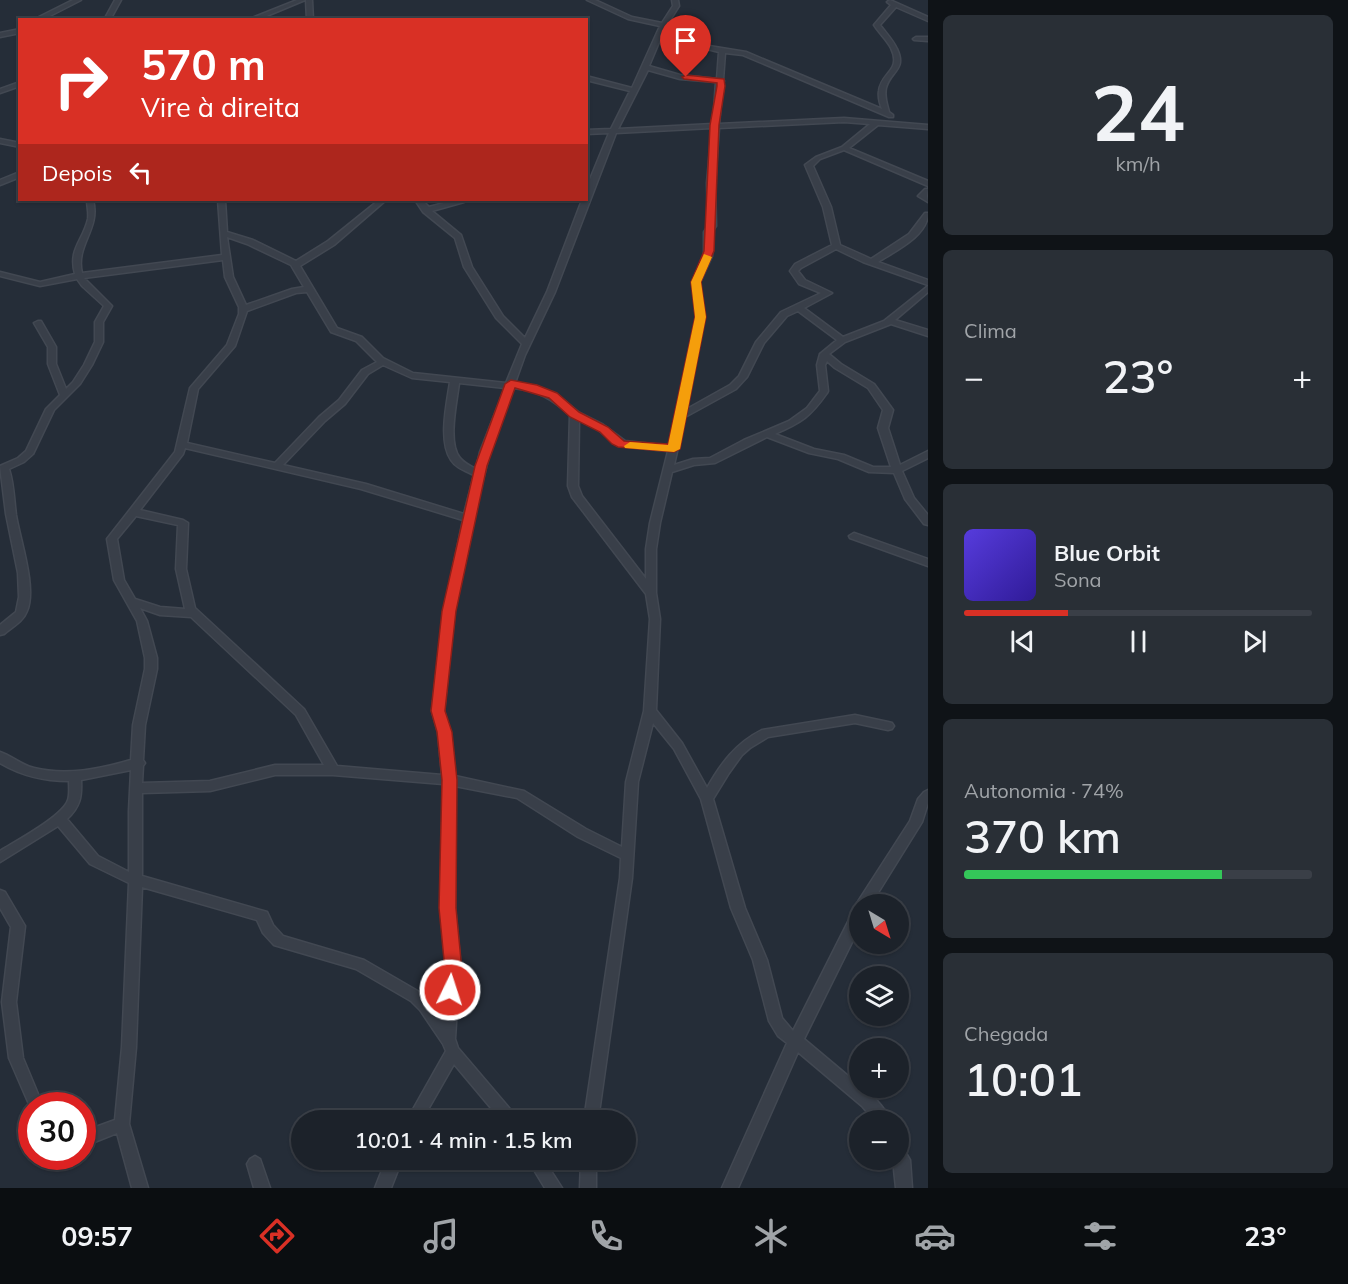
<!DOCTYPE html>
<html lang="pt">
<head>
<meta charset="utf-8">
<style>
  body { margin:0; font-family:Mulish,sans-serif; background:#292f36; color:#f1f3f6; height:100vh; display:flex; flex-direction:column; font-size:22px; white-space:nowrap }
  * { box-sizing:border-box; margin:0 }
  p { font-size:20px; color:#a0a4a8 }
  .icon { flex:none; width:33px; height:33px; fill:none; stroke:currentColor; stroke-width:2; stroke-linecap:round; stroke-linejoin:round }
  .map { position:relative; flex:1; overflow:hidden }
  .panel { display:flex; flex-direction:column; gap:15px; padding:15px; background:#0f1317; width:420px }
  .panel>* { flex:none }
  .guide { position:absolute; left:18px; top:18px; width:570px; height:183px; border-radius:0px; box-shadow:0 2px 4px #0004,0 0 0 2px #3a3f47; background:#d93025; color:#fff; overflow:hidden }
  .needle { width:39px; rotate:142deg }
  .fabs { position:absolute; left:849px; top:894px; display:grid; gap:12px }
  .fabs a { display:grid; place-items:center; width:60px; height:60px; border-radius:50%; background:#1c222a; box-shadow:0 2px 4px #0004,0 0 0 2px #3a3f47; font-size:30px }
  .speed { position:absolute; left:18px; top:1092px; display:flex; gap:12px; font-size:30px; font-weight:700; text-align:center }
  .speed>* { display:grid; place-content:center; width:78px; height:78px; border-radius:50%; background:#1c222a; box-shadow:0 2px 4px #0004,0 0 0 2px #3a3f47; line-height:1 }
  .speed .limit { border:9px solid #d22; background:#fff; color:#111 }
  .pin { position:absolute; display:grid; place-items:center; width:51px; height:51px; color:#fff; margin:-62px -26px; border-radius:50% 50% 50% 0; rotate:-45deg; box-shadow:0 0 6px #0007 }
  .pin .icon { rotate:45deg }
  .me { position:absolute; width:66px; margin:-33px; rotate:4deg; stroke-linejoin:round; filter:drop-shadow(0 0 4px #0008) }
  .turn { display:flex; align-items:center; gap:21px; height:126px; padding:0 24px; font-size:27px }
  .turn .icon { width:78px; height:78px; stroke-width:2.5 }
  .turn b { display:block; font-size:42px; line-height:51px }
  .then { display:flex; align-items:center; height:57px; padding:0 24px; background:#0003; gap:12px; font-size:22px }
  .big { font-size:45px; font-weight:600; line-height:1.1 }
  .panel .tile { flex:1; display:flex; flex-direction:column; justify-content:center; gap:9px; min-width:0; padding:0 21px; border-radius:9px; background:#292f36 }
  .panel .dial { align-items:center; gap:0 }
  .dial b { font-size:78px; line-height:1 }
  .song { display:flex; align-items:center; gap:18px }
  .cover { width:72px; height:72px; border-radius:9px; background:linear-gradient(135deg,hsl(250 70% 55%),hsl(250 70% 35%)) }
  .played { height:6px; border-radius:3px; background:linear-gradient(90deg,#d93025 30%,#3a3f47 30%) }
  .keys { display:flex; justify-content:space-around; direction:ltr }
  .heat { display:flex; justify-content:space-between; align-items:center; font-size:33px; direction:ltr }
  .charge { height:9px; border-radius:4px; background:linear-gradient(90deg,#34c759 74%,#3a3f47 0) }
  .trip { position:absolute; left:291px; top:1110px; width:345px; height:60px; border-radius:30px; background:#1c222a; box-shadow:0 2px 4px #0004,0 0 0 2px #3a3f47; font-weight:600; line-height:60px; text-align:center }
  .dock { display:flex; height:96px; justify-content:space-around; align-items:center; background:#0b0e11; color:#a0a4a8 }
  .dock .icon { width:42px; height:42px }
  .dock .current { color:#d93025 }
  .dock b { font-size:27px; color:#f1f3f6 }
  main { display:flex; flex:1; min-height:0 }
  .map>svg:first-child { display:block }
  .lines { fill:none; stroke-linecap:round; stroke-linejoin:round }
  .minor-casing { stroke:#424852; stroke-width:3 }
  .minor { fill:#393f49; fill-rule:evenodd }
  .route { fill:#d93025; stroke:#8d1f18; stroke-width:1.5 }
  .slow { fill:#f59e0b }
</style>
</head>
<body>
<main>
<div class="map">
<svg width="928" height="1188" viewBox="0 0 928 1188">
  <rect width="100%" height="100%" fill="#252d38"/>
  <g class="lines">
    <g class="minor-casing">
      <path id="minor" d="M 73,0 L 81,0 L 42,20 L 33,20 Z
        M 115,0 L 121,0 L 110,20 L 104,20 Z
        M 297,0 L 305,0 L 257,20 L 247,20 Z
        M 306,0 L 312,0 L 313,20 L 307,20 Z
        M 587,0 L 595,0 L 632,17 L 662,23 L 673,6 L 672,0 L 678,0 L 679,6 L 667,25 L 681,28 L 703,45 L 746,52 L 882,109 C 880,104 878,97 879,91 C 881,72 902,71 891,48 C 887,40 879,33 874,25 L 891,5 L 887,2 L 890,0 L 928,17 L 928,21 L 896,7 L 880,25 C 886,33 893,40 897,49 C 907,70 890,71 886,88 C 884,96 887,104 889,112 L 893,115 L 893,117 L 889,117 L 743,55 L 725,53 L 723,80 L 724,81 L 723,82 L 719,124 L 844,118 L 928,125 L 928,129 L 878,125 L 849,148 L 928,181 L 928,186 L 844,150 L 820,159 L 813,166 L 831,207 L 840,245 L 869,258 L 871,259 L 909,234 L 925,213 L 928,213 C 928,236 895,251 878,262 L 928,280 L 928,285 L 863,262 L 836,249 L 801,268 L 798,271 L 805,280 L 832,293 L 804,308 L 843,337 L 884,321 L 928,286 L 928,292 L 895,320 L 928,330 L 928,336 L 891,324 L 845,342 L 829,354 L 841,364 L 874,384 L 893,410 L 888,428 L 900,465 L 928,451 L 928,458 L 902,471 L 914,498 L 928,515 L 928,525 L 924,524 L 905,499 L 894,473 L 869,472 L 838,459 L 809,453 L 767,437 L 715,463 L 694,465 L 672,472 L 660,523 L 656,549 L 656,593 L 660,619 L 656,710 L 682,743 L 707,788 C 721,763 736,743 762,730 L 855,715 L 888,722 L 892,723 L 894,726 L 892,729 L 888,730 L 855,723 L 768,737 L 750,748 L 742,755 L 729,773 L 713,799 L 745,908 L 767,960 L 782,1018 L 793,1031 L 855,908 L 859,907 L 857,904 L 859,900 L 910,821 L 918,799 L 924,792 L 928,790 L 928,803 L 922,822 L 871,904 L 860,904 L 860,926 L 804,1039 L 860,1086 L 860,1088 C 871,1092 885,1108 890,1120 L 874,1120 L 862,1106 L 798,1052 L 738,1188 L 722,1188 L 787,1043 L 778,1036 L 769,1021 L 753,960 L 731,908 L 701,799 L 674,749 L 653,723 L 638,782 L 632,878 L 598,1120 L 584,1120 L 620,878 L 621,858 L 578,837 L 517,798 L 455,786 L 455,908 L 460,960 L 455,1039 L 458,1048 L 515,1115 L 517,1120 L 501,1120 L 454,1064 L 422,1120 L 407,1120 L 446,1051 L 443,1044 L 420,1010 L 411,1001 L 356,969 L 274,945 L 263,933 L 257,920 L 142,887 L 136,1047 L 129,1124 L 148,1188 L 132,1188 L 117,1133 L 82,1147 L 82,1132 L 115,1120 L 122,1047 L 129,883 L 90,864 L 58,826 L 0,862 L 0,851 C 16,841 63,816 68,800 C 70,794 69,787 69,781 C 44,781 22,776 0,763 L 0,752 C 12,756 21,765 34,768 C 66,776 100,769 131,760 L 133,725 L 145,669 L 145,658 L 137,621 L 114,580 L 107,539 L 175,452 L 190,388 L 227,345 L 239,314 L 239,307 L 225,277 L 223,260 L 84,278 L 112,306 L 103,322 L 103,342 L 92,365 L 80,384 L 54,410 L 33,454 L 24,462 L 9,469 C 14,484 14,500 16,515 C 20,540 37,588 27,611 C 23,622 12,627 4,634 L 0,635 L 0,625 L 16,612 L 19,597 L 18,573 L 6,514 L 0,466 L 18,458 L 26,451 L 46,409 L 60,395 L 48,364 L 48,347 L 34,323 L 38,321 L 41,321 L 56,347 L 56,364 L 66,389 L 73,382 L 84,365 L 95,342 L 95,322 L 104,306 L 82,286 L 77,279 L 40,286 L 0,276 L 0,272 L 40,282 L 75,274 C 68,249 83,241 88,219 C 89,212 87,206 87,200 L 93,200 C 101,229 75,245 82,273 L 222,255 L 218,200 L 225,200 L 227,232 L 253,240 L 296,261 L 328,241 L 379,200 L 386,200 L 334,245 L 300,266 L 337,328 L 362,337 L 383,358 L 413,373 L 506,383 L 522,344 L 496,318 L 464,267 L 455,238 L 423,212 L 415,200 L 422,200 L 429,207 L 455,200 L 464,200 L 464,202 L 432,211 L 461,235 L 472,267 L 503,316 L 525,338 L 547,292 L 582,200 L 586,200 L 586,189 L 609,133 L 586,134 L 586,130 L 611,129 L 630,91 L 586,80 L 586,76 L 632,88 L 660,26 L 628,19 ZM 665,28 L 677,30 L 699,47 L 719,52 L 717,79 L 680,75 L 649,66 ZM 648,70 L 680,79 L 716,82 L 713,124 L 618,129 ZM 844,122 L 870,124 L 842,147 L 816,157 L 805,165 L 823,207 L 832,245 L 795,264 L 790,271 L 799,284 L 821,293 L 781,312 L 756,342 L 739,376 L 730,385 L 687,409 L 704,317 L 700,282 L 712,256 L 712,232 L 716,226 L 715,183 L 719,128 ZM 712,128 L 707,183 L 708,226 L 704,232 L 704,256 L 692,282 L 696,317 L 669,446 L 625,441 L 602,424 L 578,412 L 556,394 L 536,386 L 515,383 L 525,355 L 555,292 L 616,133 ZM 227,237 L 247,244 L 291,265 L 304,287 L 292,289 L 246,305 L 233,277 ZM 307,292 L 331,332 L 356,341 L 377,362 L 362,370 L 339,400 L 319,417 L 275,463 L 187,443 L 198,389 L 235,346 L 247,311 L 296,293 ZM 798,311 L 837,340 L 820,354 L 817,365 L 820,391 L 807,408 L 789,421 L 744,440 L 710,458 L 693,459 L 674,465 L 685,417 L 736,389 L 747,377 L 764,343 L 787,316 ZM 827,361 L 835,368 L 868,388 L 883,410 L 878,428 L 891,467 L 873,467 L 844,455 L 814,449 L 775,434 C 802,422 810,417 827,393 L 828,391 L 825,365 ZM 383,365 L 412,378 L 450,382 C 447,403 438,441 451,460 C 456,468 466,471 474,475 L 464,514 L 366,484 L 283,465 L 325,421 L 345,404 L 368,374 ZM 459,383 L 505,388 L 480,452 L 476,469 C 470,466 464,463 460,458 C 447,443 457,401 459,383 ZM 513,388 C 539,391 550,398 570,415 L 568,486 L 572,497 L 646,594 L 650,619 L 644,711 L 626,782 L 622,847 L 586,829 L 524,791 L 455,776 L 450,732 L 444,711 L 454,611 L 473,518 L 490,452 ZM 579,420 L 596,428 L 619,446 L 668,451 L 650,523 L 646,549 L 646,579 L 582,496 L 578,486 ZM 185,448 L 361,489 L 463,520 L 444,611 L 432,711 L 438,732 L 442,775 L 337,766 L 304,709 L 195,608 L 186,569 L 188,523 L 183,520 L 140,510 L 183,454 ZM 136,516 L 178,525 L 176,569 L 185,609 L 160,607 L 135,599 L 124,580 L 117,539 ZM 140,608 L 160,615 L 191,617 L 296,715 L 324,765 L 275,765 L 210,781 L 142,783 L 143,766 L 145,763 L 143,760 L 145,725 L 157,669 L 157,658 L 147,621 ZM 131,770 L 129,811 L 129,872 L 98,856 L 67,819 C 80,807 82,797 81,780 ZM 275,775 L 333,775 L 443,784 L 441,908 L 446,960 L 442,1020 L 430,1002 L 421,993 L 364,960 L 283,936 L 273,925 L 267,912 L 142,876 L 142,793 L 210,791 Z
        M 20,29 L 20,33 L 0,37 L 0,33 Z
        M 916,37 L 928,37 L 928,41 L 914,40 L 913,39 Z
        M 20,82 L 20,86 L 0,93 L 0,89 Z
        M 0,139 L 20,143 L 20,147 L 0,143 Z
        M 20,172 L 20,177 L 0,185 L 0,180 Z
        M 925,189 L 928,189 L 927,196 L 928,202 L 918,196 Z
        M 854,533 L 928,559 L 928,566 L 850,538 L 849,536 Z
        M 0,890 L 5,892 L 25,926 L 16,1002 L 23,1058 L 43,1106 L 32,1106 L 32,1111 L 9,1058 L 2,1002 L 11,927 L 0,908 Z
        M 898,1146 L 903,1148 L 910,1160 L 912,1188 L 896,1188 L 893,1160 L 898,1160 Z
        M 255,1156 L 260,1159 L 270,1188 L 254,1188 L 247,1164 L 250,1159 Z
        M 386,1160 L 402,1160 L 391,1188 L 375,1188 Z
        M 528,1160 L 544,1160 L 562,1188 L 545,1188 Z
        M 581,1160 L 596,1160 L 596,1188 L 580,1188 Z"/>
    </g>
    <use href="#minor" class="minor"/>
  </g>
  <path class="route" d="M 686,75 L 724,79 L 725,86 L 719,125 L 714,251 L 701,282 L 706,317 L 680,449 L 674,452 L 618,447 L 612,444 L 600,432 L 570,417 L 549,398 L 515,388 L 487,466 L 456,611 L 445,711 L 452,732 L 457,780 L 456,908 L 461,960 L 459,990 L 457,996 L 450,999 L 444,996 L 441,990 L 444,960 L 439,908 L 442,780 L 437,732 L 431,711 L 442,611 L 475,466 L 505,384 L 511,380 L 537,385 L 557,393 L 579,412 L 608,427 L 624,441 L 668,444 L 695,317 L 691,282 L 704,251 L 710,125 L 717,86 L 717,83 L 684,79 L 682,77 Z"/>
  <path class="slow" d="M 704,254 L 712,257 L 701,282 L 706,317 L 680,449 L 674,452 L 625,448 L 624,446 L 630,442 L 668,445 L 695,317 L 691,282 Z"/>
</svg>
<div class="fabs">
<a><svg class="needle" viewBox="-14 -14 28 28"><path d="M0-13l5 13h-10z" fill="#e53935"/><path d="M0 13l5-13h-10z" fill="#a0a4a8"/></svg></a>
<a><svg class="icon" aria-label="layers" viewBox="0 0 24 24"><path d="M12 4l9 5-9 5-9-5zM3 14l9 5 9-5"/></svg></a>
<a>+</a>
<a>−</a>
</div>
<div class="speed"><div class="limit">30</div></div>
<div class="pin" style="left:686px;top:77px;background:#d93025"><svg class="icon" aria-label="arrive" viewBox="0 0 24 24"><path d="M6 21V4h12l-3 4 3 4H6"/></svg></div>
<svg class="me" style="left:450px;top:990px" viewBox="-20 -20 40 40"><circle r="17" fill="#d93025" stroke="#fff" stroke-width="3"/><path d="M0-11L8 9 0 5-8 9z" fill="#fff"/></svg>
<div class="trip">10:01 · 4 min · 1.5 km</div>
<div class="guide">
<div class="turn"><svg class="icon" aria-label="right" viewBox="0 0 24 24"><path d="M7 20v-9h11M14 6l5 5-5 5"/></svg><div><b>570 m</b>Vire à direita</div></div>
<div class="then">Depois<svg class="icon" aria-label="left" viewBox="0 0 24 24"><path d="M17 20v-9H6M10 6l-5 5 5 5"/></svg></div>
</div>
</div>
<section class="panel">
<div class="tile dial"><b>24</b><p>km/h</p></div>
<div class="tile"><p>Clima</p>
<div class="heat"><a>−</a><b class="big">23°</b><a>+</a></div>
</div>
<div class="tile">
<div class="song"><i class="cover"></i><div><b>Blue Orbit</b><p>Sona</p></div></div>
<div class="played"></div>
<div class="keys"><svg class="icon" aria-label="previous" viewBox="0 0 24 24"><path d="M18 5L8 12l10 7zM5 5v14"/></svg><svg class="icon" aria-label="pause" viewBox="0 0 24 24"><path d="M8 5v14M16 5v14"/></svg><svg class="icon" aria-label="next" viewBox="0 0 24 24"><path d="M6 5l10 7-10 7zM19 5v14"/></svg></div>
</div>
<div class="tile"><p>Autonomia · 74%</p><b class="big">370 km</b><div class="charge"></div></div>
<div class="tile"><p>Chegada</p><b class="big">10:01</b></div>
</section>
</main>
<nav class="dock">
<b>09:57</b>
<svg class="icon current" aria-label="directions" viewBox="0 0 24 24"><path d="M12 3l9 9-9 9-9-9zM9 14v-3h6M13 9l2 2-2 2"/></svg>
<svg class="icon" aria-label="music" viewBox="0 0 24 24"><path d="M9 18V5l10-2v13"/><circle cx="6" cy="18" r="3"/><circle cx="16" cy="16" r="3"/></svg>
<svg class="icon" aria-label="phone" viewBox="0 0 24 24"><path d="M5 4h4l2 5-3 2q2 4 5 5l2-3 5 2v4C11 20 4 13 5 4z"/></svg>
<svg class="icon" aria-label="climate" viewBox="0 0 24 24"><path d="M12 3v18M4 7l16 10M4 17L20 7"/></svg>
<svg class="icon" aria-label="car" viewBox="0 0 24 24"><path d="M5 17H2v-5l4-1 3-4h7l3 4 3 1v5h-3M9 17h6M6 11h13"/><circle cx="7" cy="17" r="2"/><circle cx="17" cy="17" r="2"/></svg>
<svg class="icon" aria-label="filters" viewBox="0 0 24 24"><path d="M4 7h16M4 17h16"/><circle cx="9" cy="7" r="2"/><circle cx="15" cy="17" r="2"/></svg>
<b>23°</b>
</nav>
</body>
</html>
